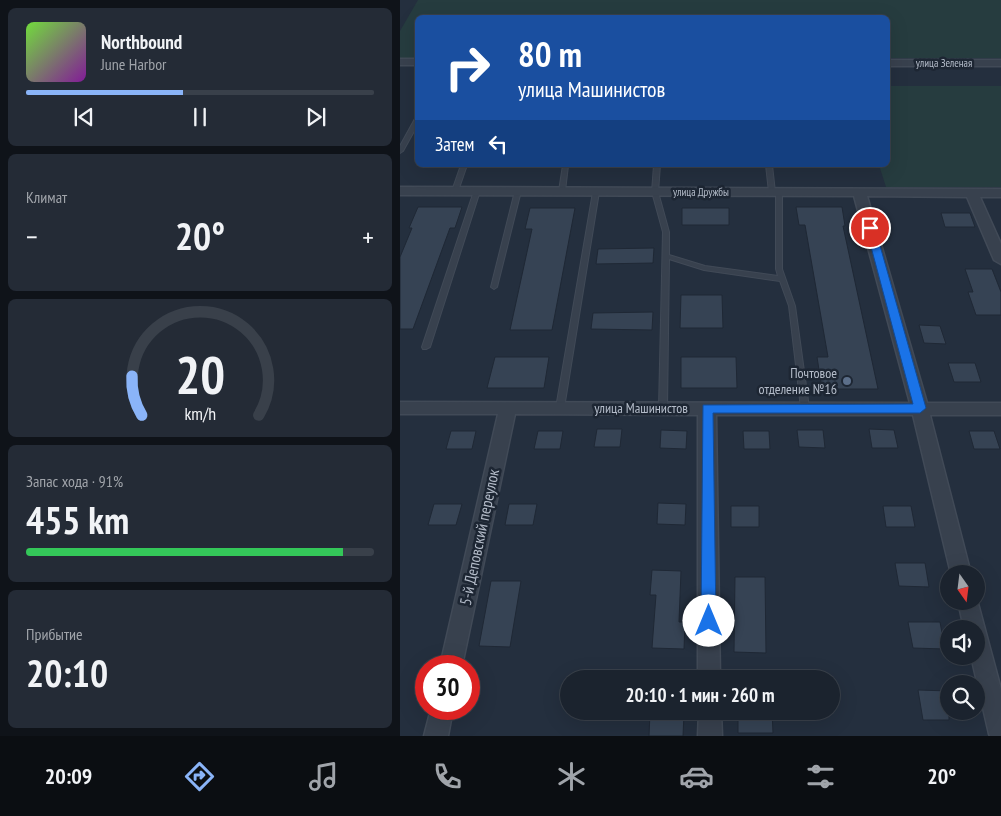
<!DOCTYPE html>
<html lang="ru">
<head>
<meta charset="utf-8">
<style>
  body { margin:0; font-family:"PT Sans Narrow",sans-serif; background:#242b36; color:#f1f3f6; height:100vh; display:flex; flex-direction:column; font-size:19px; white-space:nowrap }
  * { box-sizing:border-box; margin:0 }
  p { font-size:16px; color:#a0a4aa }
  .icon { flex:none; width:28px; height:28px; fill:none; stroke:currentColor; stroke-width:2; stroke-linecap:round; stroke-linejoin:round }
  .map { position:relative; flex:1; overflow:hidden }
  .details { display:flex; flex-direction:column; gap:8px; padding:8px; background:#0f1319; width:400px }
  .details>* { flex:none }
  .top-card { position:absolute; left:15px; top:15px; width:475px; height:152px; border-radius:8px; box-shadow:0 5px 20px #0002,0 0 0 1px #39404a; background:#1a4fa0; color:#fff; overflow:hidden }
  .needle { width:32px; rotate:166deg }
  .tools { position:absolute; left:540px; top:565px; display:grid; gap:10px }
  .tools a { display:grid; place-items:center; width:45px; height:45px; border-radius:50%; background:#1b232e; box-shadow:0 5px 20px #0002,0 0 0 1px #39404a; font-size:25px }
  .speed { position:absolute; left:15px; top:655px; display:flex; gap:10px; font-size:25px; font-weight:700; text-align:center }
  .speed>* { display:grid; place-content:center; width:65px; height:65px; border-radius:50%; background:#1b232e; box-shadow:0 5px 20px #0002,0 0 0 1px #39404a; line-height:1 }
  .speed .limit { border:8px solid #d22; background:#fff; color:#111 }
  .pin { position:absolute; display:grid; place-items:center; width:42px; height:42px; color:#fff; margin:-21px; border:2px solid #fff; border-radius:50%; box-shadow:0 1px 5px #0007 }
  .me { position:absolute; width:55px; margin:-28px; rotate:0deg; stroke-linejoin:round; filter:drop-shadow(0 0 4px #0008) }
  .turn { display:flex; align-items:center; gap:18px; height:105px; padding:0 20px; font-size:22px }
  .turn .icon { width:65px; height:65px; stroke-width:2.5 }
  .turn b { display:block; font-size:35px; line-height:42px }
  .then { display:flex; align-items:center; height:48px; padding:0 20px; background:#0003; gap:10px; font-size:19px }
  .big { font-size:38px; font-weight:700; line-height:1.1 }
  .details .widget { flex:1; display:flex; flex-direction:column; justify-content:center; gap:8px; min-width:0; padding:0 18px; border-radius:8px; background:#242b36 }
  .details .dial { align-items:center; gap:0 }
  .dial svg { height:130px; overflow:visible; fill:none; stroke:#39404a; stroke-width:7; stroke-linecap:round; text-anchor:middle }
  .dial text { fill:#f1f3f6; stroke:none }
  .song { display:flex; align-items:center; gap:15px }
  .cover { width:60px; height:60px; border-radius:8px; background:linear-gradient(135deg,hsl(100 70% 55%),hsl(290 70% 35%)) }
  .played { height:5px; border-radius:2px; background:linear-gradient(90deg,#8ab4f8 45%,#39404a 45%) }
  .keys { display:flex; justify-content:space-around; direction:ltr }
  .heat { display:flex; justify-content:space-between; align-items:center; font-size:28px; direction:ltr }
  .charge { height:8px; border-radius:4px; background:linear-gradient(90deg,#34c759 91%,#39404a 0) }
  .trip { position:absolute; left:160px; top:670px; width:280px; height:50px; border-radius:25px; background:#1b232e; box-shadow:0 5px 20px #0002,0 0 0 1px #39404a; font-weight:700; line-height:50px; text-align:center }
  .dock { display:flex; height:80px; justify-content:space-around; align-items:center; background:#0b0e12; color:#a0a4aa }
  .dock .icon { width:35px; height:35px }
  .dock .current { color:#8ab4f8 }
  .dock b { font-size:22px; color:#f1f3f6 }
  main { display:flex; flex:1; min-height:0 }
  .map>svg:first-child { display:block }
  .green { fill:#263c3f }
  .building { fill:#364354; stroke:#1f2835 }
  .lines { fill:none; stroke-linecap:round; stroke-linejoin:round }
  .lane-casing { stroke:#414a57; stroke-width:2 }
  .street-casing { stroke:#414a57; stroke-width:3 }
  .lane { fill:#38414e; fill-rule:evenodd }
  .street { fill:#38414e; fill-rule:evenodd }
  .route { fill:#1a73e8; stroke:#114b97 }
  .service-dot { fill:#5c6f8a; stroke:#1d2633; stroke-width:2 }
  .labels { text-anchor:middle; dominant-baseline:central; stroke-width:5; stroke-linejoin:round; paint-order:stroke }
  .far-street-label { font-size:11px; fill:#b4bcc9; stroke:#1d2633 }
  .poi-label { font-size:14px; fill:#b4bcc9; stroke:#1d2633; text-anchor:end }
  .street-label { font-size:14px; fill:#b4bcc9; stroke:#1d2633 }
  .near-street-label { font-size:16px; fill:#b4bcc9; stroke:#1d2633 }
</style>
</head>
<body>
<main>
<section class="details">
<div class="widget">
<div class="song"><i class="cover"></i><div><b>Northbound</b><p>June Harbor</p></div></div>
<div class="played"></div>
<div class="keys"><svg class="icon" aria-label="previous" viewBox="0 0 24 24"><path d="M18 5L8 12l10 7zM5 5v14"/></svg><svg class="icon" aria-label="pause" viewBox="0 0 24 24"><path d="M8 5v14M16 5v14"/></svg><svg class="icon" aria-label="next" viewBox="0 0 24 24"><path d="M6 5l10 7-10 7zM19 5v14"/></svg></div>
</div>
<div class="widget"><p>Климат</p>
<div class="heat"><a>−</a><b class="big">20°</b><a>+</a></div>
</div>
<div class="widget dial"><svg viewBox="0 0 100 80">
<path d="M14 69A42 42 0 1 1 86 69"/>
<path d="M14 69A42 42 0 0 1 8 45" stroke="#8ab4f8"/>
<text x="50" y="56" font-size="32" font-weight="700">20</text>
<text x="50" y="72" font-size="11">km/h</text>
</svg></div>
<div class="widget"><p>Запас хода · 91%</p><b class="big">455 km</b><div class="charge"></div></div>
<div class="widget"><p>Прибытие</p><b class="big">20:10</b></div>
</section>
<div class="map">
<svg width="601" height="736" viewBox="0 0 601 736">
  <rect width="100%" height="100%" fill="#242f3e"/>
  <path class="green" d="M 18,0 L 601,0 L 601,58 L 488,58 L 488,18 L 18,18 L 17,58 L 0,58 L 0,31 Z
    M 488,86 L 601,86 L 601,187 L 486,187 L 479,165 L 488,165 Z"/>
  <path class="building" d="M 18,207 L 62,207 L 55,228 L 50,228 L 13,329 L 0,329 L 0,257 L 12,228 L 9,228 Z
    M 396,207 L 442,207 L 445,226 L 443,226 L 478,389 L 422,389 L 417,357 L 428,357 L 405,225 L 399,225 Z
    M 130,208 L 175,208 L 152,330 L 110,330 L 132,229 L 125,229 Z
    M 282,208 L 329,208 L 329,225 L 282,225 Z
    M 541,213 L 570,213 L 575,227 L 545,227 Z
    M 254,248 L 253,263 L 196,264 L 198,249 Z
    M 565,269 L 592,269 L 601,292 L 601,315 L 576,315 L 568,292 L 573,292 Z
    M 281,295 L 322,295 L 323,328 L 280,328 Z
    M 253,312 L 252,330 L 191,329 L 193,313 Z
    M 519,325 L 540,326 L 546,344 L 524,343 Z
    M 95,357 L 149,357 L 144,388 L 87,388 Z
    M 281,357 L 336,357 L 337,388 L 281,388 Z
    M 548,363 L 575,363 L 581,382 L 554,382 Z
    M 197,429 L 222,429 L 220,447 L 194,447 Z
    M 469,429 L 494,430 L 498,448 L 472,448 Z
    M 261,430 L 287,431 L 286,449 L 260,448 Z
    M 397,430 L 423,430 L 425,448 L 399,447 Z
    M 51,431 L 76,431 L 72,449 L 46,449 Z
    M 138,431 L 163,431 L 160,449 L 134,449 Z
    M 343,431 L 369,431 L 370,449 L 344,449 Z
    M 569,431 L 594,431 L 600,449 L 574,449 Z
    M 258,503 L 286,504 L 285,525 L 257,524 Z
    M 34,504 L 62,504 L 56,525 L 28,525 Z
    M 109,504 L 137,504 L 133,525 L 105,525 Z
    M 331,506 L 359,506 L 359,527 L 331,527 Z
    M 483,506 L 511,506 L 515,527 L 486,527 Z
    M 495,563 L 525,563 L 529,587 L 499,586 Z
    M 252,570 L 281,571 L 279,622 L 285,622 L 284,649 L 252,648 L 256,595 L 250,595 Z
    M 335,577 L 365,577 L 366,653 L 334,652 Z
    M 91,581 L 121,581 L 110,647 L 79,646 Z
    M 508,622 L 540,622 L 545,649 L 513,648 Z
    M 518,690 L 549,691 L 549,720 L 523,720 Z
    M 338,711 L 372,711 L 373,733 L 338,733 Z
    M 250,713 L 284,714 L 283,736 L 249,736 Z"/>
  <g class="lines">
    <g class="lane-casing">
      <path id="lane" d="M 16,117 L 18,117 L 18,124 L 3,151 L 0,153 L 0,146 Z
        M 61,165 L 67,165 L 58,191 L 55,193 L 53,192 L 52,191 Z
        M 163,165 L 168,166 L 165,191 L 162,193 L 159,191 Z
        M 254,165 L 260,165 L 258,192 L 269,232 L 269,255 L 305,266 L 378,276 L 376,269 L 376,192 L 379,190 L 382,192 L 382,269 L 395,306 L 409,408 L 408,410 L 402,410 L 401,408 L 389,306 L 380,281 L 304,270 L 269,259 L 267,408 L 266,410 L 260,410 L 259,408 L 263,232 L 252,192 Z
        M 366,165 L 372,165 L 375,192 L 372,194 L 369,192 Z
        M 77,189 L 80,191 L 30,347 L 26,349 L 23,349 L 22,347 L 74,191 Z
        M 118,189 L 121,191 L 97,287 L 94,289 L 91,287 L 115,191 Z
        M 196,190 L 199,192 L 164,408 L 163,410 L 157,410 L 156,408 L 193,192 Z"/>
    </g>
    <g class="street-casing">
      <path id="street" d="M 0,59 L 18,59 L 18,65 L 0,65 Z
        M 488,60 L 601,60 L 601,66 L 488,66 Z
        M 0,187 L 601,189 L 601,197 L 580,197 L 601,244 L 601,264 L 594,260 L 567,197 L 467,196 L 527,403 L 601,403 L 601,415 L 530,415 L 571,574 L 551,574 L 513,415 L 316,415 L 320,679 L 298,679 L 298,415 L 115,414 L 62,666 L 40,666 L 98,414 L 0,414 L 0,402 L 510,403 L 454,196 L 0,195 Z
        M 576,596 L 601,689 L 601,736 L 590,736 L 589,734 L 571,656 L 576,656 L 576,629 L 564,629 L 558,601 L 576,601 Z
        M 31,709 L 53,709 L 48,736 L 24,736 Z
        M 299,711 L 321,711 L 322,736 L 298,736 Z"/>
    </g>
    <use href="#lane" class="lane"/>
    <use href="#street" class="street"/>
  </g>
  <path class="route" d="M 467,226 L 475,228 L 526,408 L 520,413 L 313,413 L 316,621 L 314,626 L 309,628 L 304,626 L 301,621 L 303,405 L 513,404 L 466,228 Z"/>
  <circle class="service-dot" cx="447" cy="381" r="5"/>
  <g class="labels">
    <g class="far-street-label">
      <text x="544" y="63">улица Зеленая</text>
      <text x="301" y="192">улица Дружбы</text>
    </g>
    <g class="poi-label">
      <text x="437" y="373">Почтовое<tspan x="437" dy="16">отделение №16</tspan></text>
    </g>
    <g class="street-label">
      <text x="241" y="408">улица Машинистов</text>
    </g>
    <g class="near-street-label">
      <text transform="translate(79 537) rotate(-78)">5-й Деповский переулок</text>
    </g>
  </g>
</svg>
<div class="tools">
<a><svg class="needle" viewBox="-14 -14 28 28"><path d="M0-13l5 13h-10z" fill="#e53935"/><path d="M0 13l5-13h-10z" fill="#a0a4aa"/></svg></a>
<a><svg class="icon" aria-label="sound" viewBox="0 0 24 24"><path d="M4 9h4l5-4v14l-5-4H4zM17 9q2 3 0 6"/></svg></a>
<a><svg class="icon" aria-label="search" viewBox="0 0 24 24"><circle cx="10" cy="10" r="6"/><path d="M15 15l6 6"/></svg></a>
</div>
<div class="speed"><div class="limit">30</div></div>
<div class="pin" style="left:470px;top:228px;background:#d93025"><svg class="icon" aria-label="arrive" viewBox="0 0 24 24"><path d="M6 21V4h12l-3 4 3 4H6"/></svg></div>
<svg class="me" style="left:309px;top:621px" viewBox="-20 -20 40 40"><circle r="19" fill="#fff"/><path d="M0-13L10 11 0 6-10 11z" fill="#1a73e8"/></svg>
<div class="trip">20:10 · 1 мин · 260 m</div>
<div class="top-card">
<div class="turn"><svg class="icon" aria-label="right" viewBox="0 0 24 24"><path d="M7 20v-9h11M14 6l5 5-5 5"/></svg><div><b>80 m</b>улица Машинистов</div></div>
<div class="then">Затем<svg class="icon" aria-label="left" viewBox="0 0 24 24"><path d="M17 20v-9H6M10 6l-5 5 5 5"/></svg></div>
</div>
</div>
</main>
<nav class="dock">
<b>20:09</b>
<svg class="icon current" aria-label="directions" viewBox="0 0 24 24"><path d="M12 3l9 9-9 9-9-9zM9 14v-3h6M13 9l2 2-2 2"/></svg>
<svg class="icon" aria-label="music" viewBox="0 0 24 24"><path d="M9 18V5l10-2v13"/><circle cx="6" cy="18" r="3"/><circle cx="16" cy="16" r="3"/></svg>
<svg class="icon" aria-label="phone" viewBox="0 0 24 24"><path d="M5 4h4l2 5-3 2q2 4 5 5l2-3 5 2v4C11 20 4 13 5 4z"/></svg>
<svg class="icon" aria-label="climate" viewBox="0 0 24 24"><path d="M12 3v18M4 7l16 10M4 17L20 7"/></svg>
<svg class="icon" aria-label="car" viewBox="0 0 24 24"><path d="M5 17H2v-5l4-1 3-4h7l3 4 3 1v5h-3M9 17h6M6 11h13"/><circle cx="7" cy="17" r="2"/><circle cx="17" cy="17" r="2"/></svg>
<svg class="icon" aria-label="filters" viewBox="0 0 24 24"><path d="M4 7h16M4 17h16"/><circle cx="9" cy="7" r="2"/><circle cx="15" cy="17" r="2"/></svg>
<b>20°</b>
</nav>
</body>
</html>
